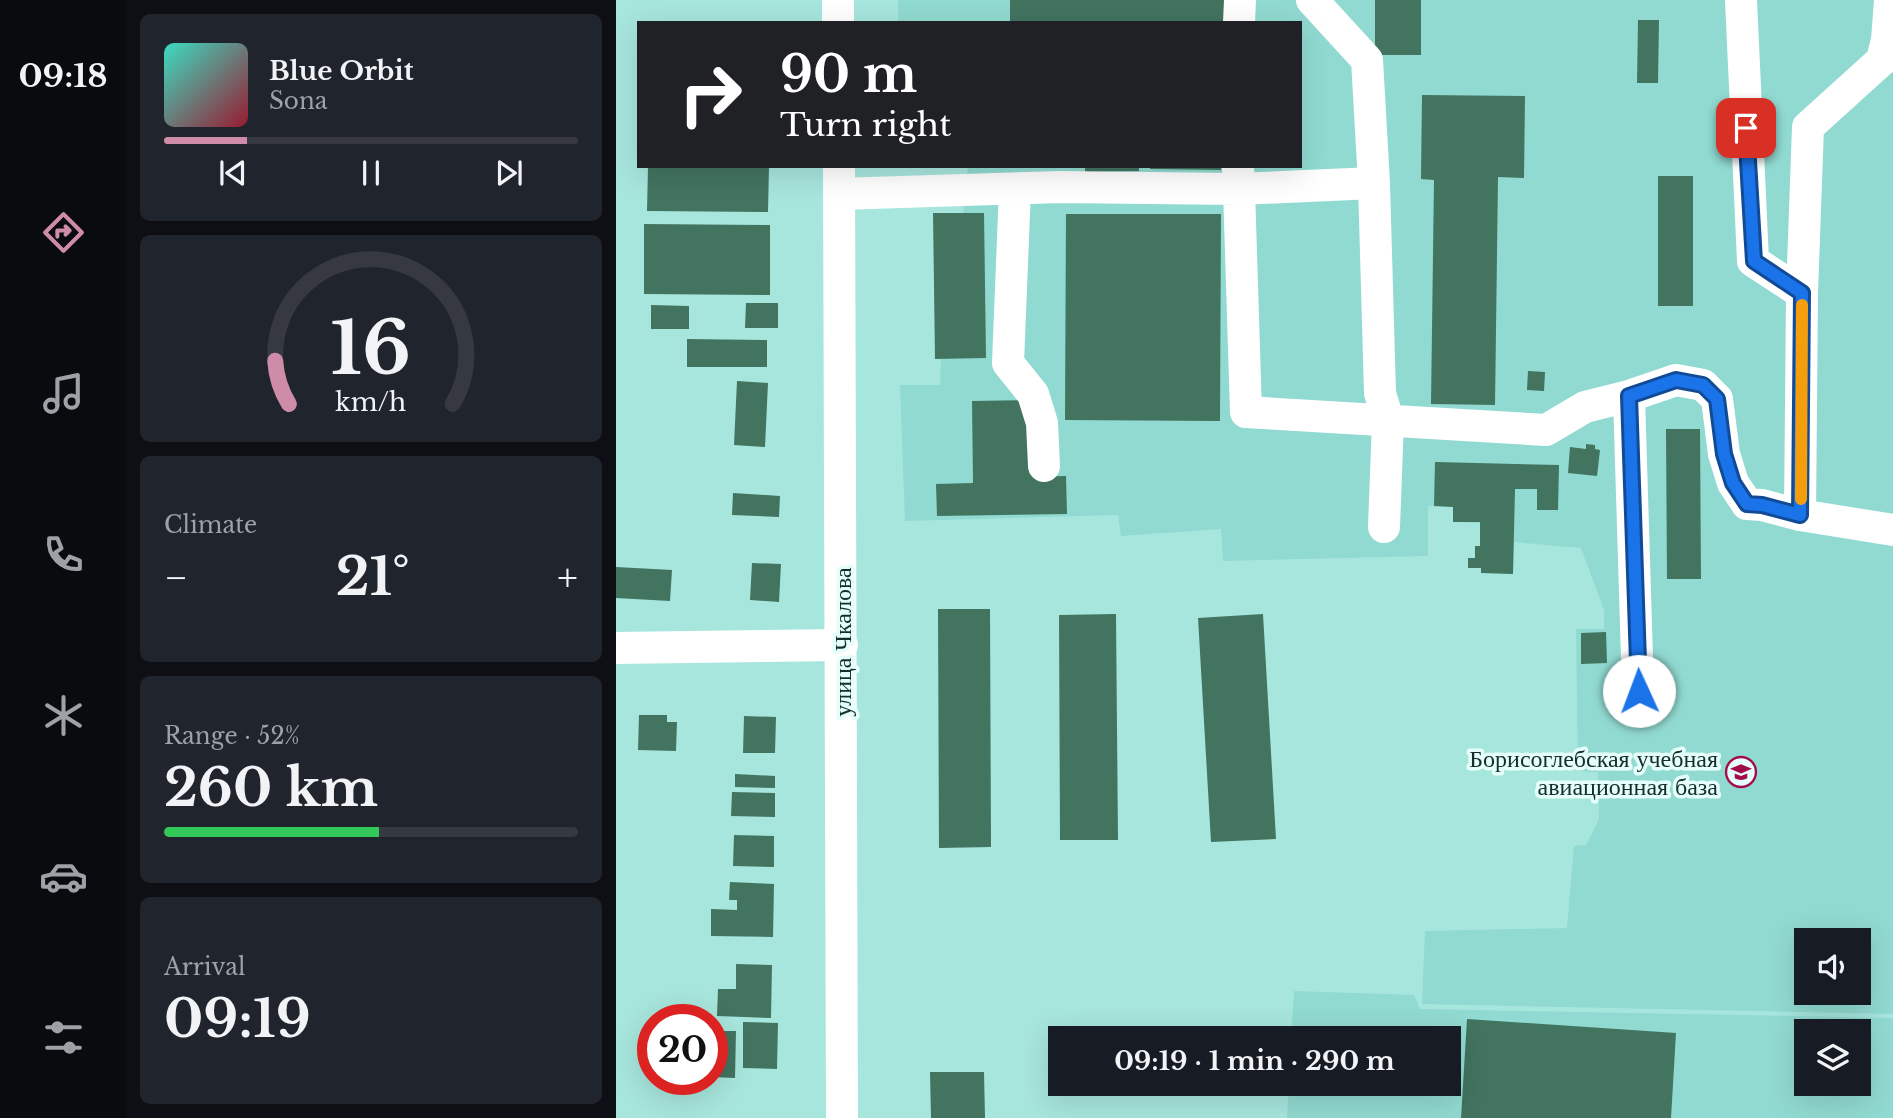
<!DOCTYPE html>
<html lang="en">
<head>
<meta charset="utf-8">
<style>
  body { margin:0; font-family:"Libre Baskerville",serif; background:#20242c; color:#f1f3f6; height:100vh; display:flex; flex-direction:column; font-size:26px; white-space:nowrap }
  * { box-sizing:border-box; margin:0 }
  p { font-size:23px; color:#9ea1a6 }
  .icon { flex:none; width:38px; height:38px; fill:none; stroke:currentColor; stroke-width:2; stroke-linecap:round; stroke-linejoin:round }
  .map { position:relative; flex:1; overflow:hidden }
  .drawer { display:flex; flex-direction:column; gap:14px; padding:14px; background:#0d0f14; width:490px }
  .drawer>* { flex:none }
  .guide { position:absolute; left:21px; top:21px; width:665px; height:147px; border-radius:0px; box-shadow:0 7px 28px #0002; background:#202124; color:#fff; overflow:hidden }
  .controls { position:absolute; left:1178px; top:928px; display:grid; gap:14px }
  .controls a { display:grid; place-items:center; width:77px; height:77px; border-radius:0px; background:#171b24; box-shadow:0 7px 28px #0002; font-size:35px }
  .speed { position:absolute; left:21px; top:1004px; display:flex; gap:14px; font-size:35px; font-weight:700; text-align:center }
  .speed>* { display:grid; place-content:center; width:91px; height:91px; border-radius:50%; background:#171b24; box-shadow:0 7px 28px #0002; line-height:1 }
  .speed .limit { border:10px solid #d22; background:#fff; color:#111 }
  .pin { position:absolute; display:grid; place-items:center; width:60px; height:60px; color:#fff; margin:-30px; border-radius:14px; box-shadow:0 4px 10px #0006 }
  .me { position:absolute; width:77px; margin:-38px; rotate:358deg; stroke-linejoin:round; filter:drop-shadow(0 0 5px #0008) }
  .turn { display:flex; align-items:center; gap:24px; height:147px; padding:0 28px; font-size:32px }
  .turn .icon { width:91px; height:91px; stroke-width:2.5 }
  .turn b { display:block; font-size:49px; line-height:60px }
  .big { font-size:52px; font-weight:700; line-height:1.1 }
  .drawer .card { flex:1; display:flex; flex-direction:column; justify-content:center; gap:10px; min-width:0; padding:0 24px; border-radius:10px; background:#20242c }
  .drawer .dial { align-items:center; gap:0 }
  .dial svg { height:182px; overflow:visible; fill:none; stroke:#363941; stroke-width:7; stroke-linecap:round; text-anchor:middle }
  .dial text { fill:#f1f3f6; stroke:none }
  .song { display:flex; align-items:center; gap:21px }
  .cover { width:84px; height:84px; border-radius:10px; background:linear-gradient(135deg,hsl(170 70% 55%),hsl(350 70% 35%)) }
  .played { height:7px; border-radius:4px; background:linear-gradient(90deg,#ce8ca9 20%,#363941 20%) }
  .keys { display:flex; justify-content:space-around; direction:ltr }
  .heat { display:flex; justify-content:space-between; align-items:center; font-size:38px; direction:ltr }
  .charge { height:10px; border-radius:5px; background:linear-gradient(90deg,#34c759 52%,#363941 0) }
  .trip { position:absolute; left:432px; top:1026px; width:413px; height:70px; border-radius:0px; background:#171b24; box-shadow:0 7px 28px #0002; font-weight:700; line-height:70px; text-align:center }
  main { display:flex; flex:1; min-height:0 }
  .tab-bar { display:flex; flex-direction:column; width:126px; justify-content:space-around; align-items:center; background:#090b0e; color:#9ea1a6 }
  .tab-bar .icon { width:49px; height:49px }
  .tab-bar .on { color:#ce8ca9 }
  .tab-bar b { font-size:32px; color:#f1f3f6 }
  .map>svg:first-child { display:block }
  .built { fill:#91dad1; fill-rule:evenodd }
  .building { fill:#427460 }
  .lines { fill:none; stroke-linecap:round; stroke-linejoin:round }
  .minor { stroke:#fff; stroke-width:32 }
  .route-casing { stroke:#114b97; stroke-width:18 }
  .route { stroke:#1a73e8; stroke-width:12 }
  .slow { stroke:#f59e0b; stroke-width:12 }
  .labels { text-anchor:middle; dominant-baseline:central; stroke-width:7; stroke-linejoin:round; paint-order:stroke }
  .street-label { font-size:24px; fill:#152e2b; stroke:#e6fefb }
  .poi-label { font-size:24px; fill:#152e2b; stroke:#e6fefb; text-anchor:end }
</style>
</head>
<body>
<main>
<nav class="tab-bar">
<b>09:18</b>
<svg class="icon on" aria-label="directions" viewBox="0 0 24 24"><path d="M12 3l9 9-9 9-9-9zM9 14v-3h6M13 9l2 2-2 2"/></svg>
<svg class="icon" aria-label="music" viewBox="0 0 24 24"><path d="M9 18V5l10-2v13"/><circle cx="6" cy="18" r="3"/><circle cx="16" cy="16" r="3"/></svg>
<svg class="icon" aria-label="phone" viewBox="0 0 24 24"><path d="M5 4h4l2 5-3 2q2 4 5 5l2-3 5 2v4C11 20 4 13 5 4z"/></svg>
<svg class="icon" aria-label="climate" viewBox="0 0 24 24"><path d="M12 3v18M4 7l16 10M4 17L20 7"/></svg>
<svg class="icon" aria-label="car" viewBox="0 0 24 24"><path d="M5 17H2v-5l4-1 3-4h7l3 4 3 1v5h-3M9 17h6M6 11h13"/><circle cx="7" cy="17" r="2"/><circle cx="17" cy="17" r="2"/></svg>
<svg class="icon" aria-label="filters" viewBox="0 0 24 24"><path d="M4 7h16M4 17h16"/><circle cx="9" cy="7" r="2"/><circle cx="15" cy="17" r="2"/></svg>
</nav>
<section class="drawer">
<div class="card">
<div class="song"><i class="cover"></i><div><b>Blue Orbit</b><p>Sona</p></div></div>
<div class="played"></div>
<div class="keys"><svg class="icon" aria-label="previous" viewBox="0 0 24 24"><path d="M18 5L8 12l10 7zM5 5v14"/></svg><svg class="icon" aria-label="pause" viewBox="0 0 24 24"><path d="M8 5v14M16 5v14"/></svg><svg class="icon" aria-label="next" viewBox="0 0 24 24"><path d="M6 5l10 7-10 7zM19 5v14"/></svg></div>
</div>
<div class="card dial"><svg viewBox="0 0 100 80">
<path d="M14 69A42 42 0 1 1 86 69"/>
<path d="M14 69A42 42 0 0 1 8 50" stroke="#ce8ca9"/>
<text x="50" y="56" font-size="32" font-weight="700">16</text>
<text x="50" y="72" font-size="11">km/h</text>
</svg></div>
<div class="card"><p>Climate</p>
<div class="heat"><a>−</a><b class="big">21°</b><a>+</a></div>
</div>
<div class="card"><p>Range · 52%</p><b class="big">260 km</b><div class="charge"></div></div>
<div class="card"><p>Arrival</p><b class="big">09:19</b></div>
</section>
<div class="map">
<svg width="1277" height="1118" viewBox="0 0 1277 1118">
  <rect width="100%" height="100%" fill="#a7e6dd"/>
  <path class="built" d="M 282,0 L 1277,0 L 1277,1014 L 806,1004 L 809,931 L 951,928 L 958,846 L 970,845 L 983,819 L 982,772 L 962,771 L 960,629 L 988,629 L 988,610 L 965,548 L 898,542 L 897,574 L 865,573 L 865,568 L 852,568 L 852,558 L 859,558 L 859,546 L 864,546 L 864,523 L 837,522 L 837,507 L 812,506 L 812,556 L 607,561 L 605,529 L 505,536 L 502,515 L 289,521 L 284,385 L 324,385 L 325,359 L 317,213 L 347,213 L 352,166 L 684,166 L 684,23 L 282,23 ZM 1190,940 L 1242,940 L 1242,992 L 1190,992 Z
    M 678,991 L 798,995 L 804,1009 L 1277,1018 L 1277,1118 L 671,1118 L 673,1083 L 833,1083 L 833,1038 L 675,1038 ZM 1190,1031 L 1242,1031 L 1242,1083 L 1190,1083 Z"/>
  <path class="building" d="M 394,0 L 611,0 L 612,23 L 394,23 Z
    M 759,0 L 805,0 L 805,55 L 759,55 Z
    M 1022,20 L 1043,20 L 1042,83 L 1021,83 Z
    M 806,95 L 909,96 L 908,178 L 882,177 L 879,405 L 815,404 L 818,180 L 805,179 Z
    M 32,166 L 153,166 L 152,212 L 31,211 Z
    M 469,166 L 523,166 L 523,171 L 469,172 Z
    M 534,166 L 605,166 L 605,170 L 534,169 Z
    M 1042,176 L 1077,176 L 1077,306 L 1042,306 Z
    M 317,213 L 368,213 L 370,358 L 319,359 Z
    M 450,214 L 605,214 L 604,421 L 449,420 Z
    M 28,224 L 154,225 L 154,295 L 28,294 Z
    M 130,303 L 162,303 L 162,328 L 129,328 Z
    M 35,305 L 73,306 L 73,329 L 35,329 Z
    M 71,339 L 151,340 L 151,367 L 71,367 Z
    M 912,371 L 929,372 L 928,391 L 911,390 Z
    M 121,381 L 152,383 L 149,447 L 118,445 Z
    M 415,400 L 417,477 L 450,476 L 451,514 L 321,516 L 320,484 L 357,483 L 356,401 Z
    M 1050,429 L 1084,429 L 1085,579 L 1051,579 Z
    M 970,444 L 979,445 L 979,449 L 984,450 L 981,476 L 952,473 L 954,447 L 970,449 Z
    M 819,462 L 943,465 L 942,510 L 921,510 L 921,489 L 899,489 L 897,574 L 865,573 L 865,568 L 852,568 L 852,558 L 859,558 L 859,546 L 864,546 L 864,522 L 837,522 L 837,507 L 818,506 Z
    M 117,493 L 164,496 L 163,517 L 116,515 Z
    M 136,563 L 165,564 L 163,602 L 134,600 Z
    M 0,567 L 56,570 L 54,601 L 0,598 Z
    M 322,609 L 374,609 L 375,847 L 323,848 Z
    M 500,614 L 502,840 L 444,840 L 443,615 Z
    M 647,614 L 660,839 L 595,842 L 582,618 Z
    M 990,632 L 991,663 L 965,664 L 965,633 Z
    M 23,715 L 51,715 L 51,722 L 61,722 L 60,751 L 22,750 Z
    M 128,716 L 160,717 L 159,753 L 127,753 Z
    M 119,774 L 159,776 L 159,788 L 119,787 Z
    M 116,792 L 159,793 L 159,817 L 115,816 Z
    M 118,835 L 158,836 L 158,867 L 117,866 Z
    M 114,882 L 158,884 L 157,937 L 95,936 L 95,909 L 121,910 L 121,900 L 113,900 Z
    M 120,964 L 156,965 L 155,1018 L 101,1016 L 102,989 L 120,989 Z
    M 851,1019 L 1060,1033 L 1055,1118 L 845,1118 Z
    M 127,1022 L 162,1023 L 161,1069 L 127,1068 Z
    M 96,1031 L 120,1031 L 119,1078 L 96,1077 Z
    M 314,1072 L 368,1072 L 369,1118 L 315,1118 Z"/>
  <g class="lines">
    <path class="minor" d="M 222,0 L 222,23
      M 696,0 L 751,60 L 758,183 L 764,393 L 772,420 L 768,527
      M 1125,0 L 1137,261 L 1186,293
      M 1274,0 L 1271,40 L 1266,60 L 1192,127 L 1186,293 L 1184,515 L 1277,530
      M 623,23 L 624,0
      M 223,166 L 226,1118
      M 758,183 L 623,189 L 630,412 L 930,430 L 969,407 L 1013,396 L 1060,380 L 1087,385 L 1101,399 L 1108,454 L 1117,483 L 1131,504 L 1146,505 L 1184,515
      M 399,189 L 392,363 L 417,394 L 426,423 L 428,466
      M 223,194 L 443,187 L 623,189 L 622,166
      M 1013,396 L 1022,691
      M 0,648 L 226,645"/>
  </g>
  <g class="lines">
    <g class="route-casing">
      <path id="route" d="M 1023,691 L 1013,396 L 1060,380 L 1087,385 L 1101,399 L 1108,454 L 1117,483 L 1131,504 L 1146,505 L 1184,515 L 1186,293 L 1138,261 L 1130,128"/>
    </g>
    <use href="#route" class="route"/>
    <path class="slow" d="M 1185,499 L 1186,305"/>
  </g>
  <defs>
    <g id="university-ring" transform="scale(1.575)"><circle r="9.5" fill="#e6fefb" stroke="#a30d4a" stroke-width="1.5"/><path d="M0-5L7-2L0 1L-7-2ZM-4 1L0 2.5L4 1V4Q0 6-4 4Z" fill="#a30d4a"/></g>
  </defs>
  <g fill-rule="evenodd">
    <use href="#university-ring" x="1125" y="772"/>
  </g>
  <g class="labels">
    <g class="street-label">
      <text transform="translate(226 642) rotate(-90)">улица Чкалова</text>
    </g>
    <g class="poi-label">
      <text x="1102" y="758">Борисоглебская учебная<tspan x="1102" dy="28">авиационная база</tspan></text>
    </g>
  </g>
</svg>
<div class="controls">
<a><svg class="icon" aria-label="sound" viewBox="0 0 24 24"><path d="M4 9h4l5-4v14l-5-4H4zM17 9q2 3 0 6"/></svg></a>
<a><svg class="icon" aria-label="layers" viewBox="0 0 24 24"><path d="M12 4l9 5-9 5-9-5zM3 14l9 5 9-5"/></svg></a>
</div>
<div class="speed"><div class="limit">20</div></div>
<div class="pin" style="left:1130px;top:128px;background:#d93025"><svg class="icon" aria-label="arrive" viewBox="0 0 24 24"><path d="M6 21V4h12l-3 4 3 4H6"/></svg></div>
<svg class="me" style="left:1023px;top:691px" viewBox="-20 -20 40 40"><circle r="19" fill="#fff"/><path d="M0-13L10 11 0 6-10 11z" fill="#1a73e8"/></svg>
<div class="trip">09:19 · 1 min · 290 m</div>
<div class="guide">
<div class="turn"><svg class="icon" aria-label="right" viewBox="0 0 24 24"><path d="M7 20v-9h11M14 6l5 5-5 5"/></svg><div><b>90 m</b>Turn right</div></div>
</div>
</div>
</main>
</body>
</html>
